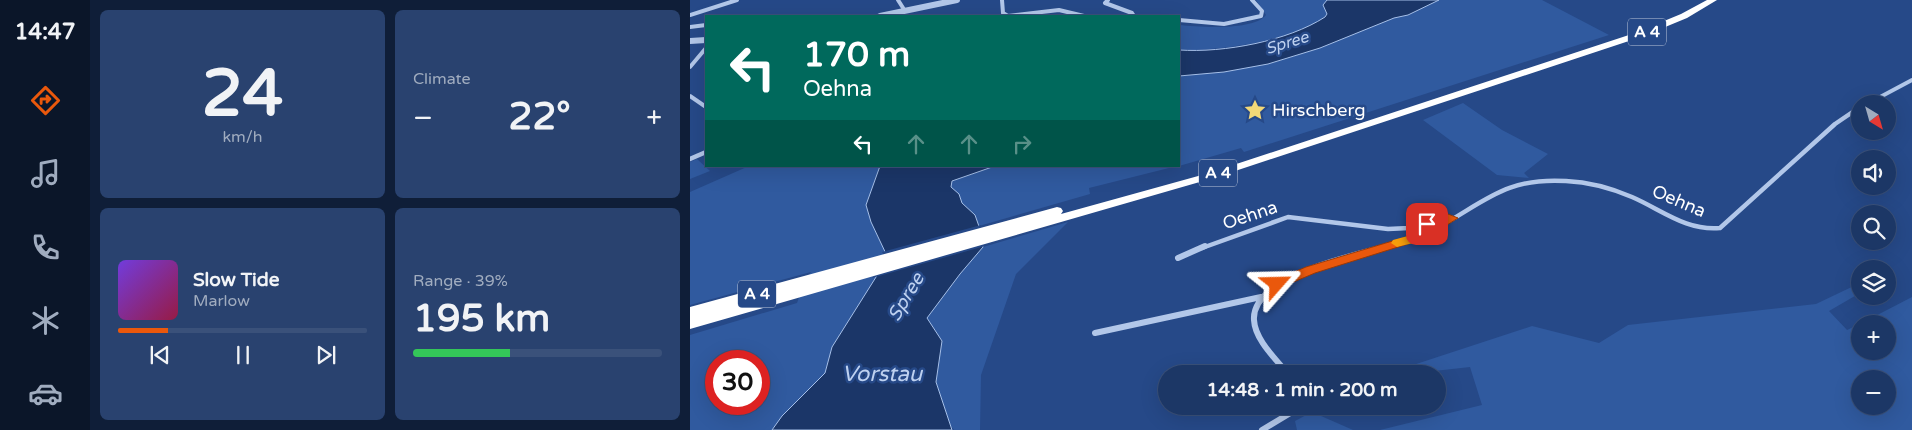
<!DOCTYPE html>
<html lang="en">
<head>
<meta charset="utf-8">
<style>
  body { margin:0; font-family:"Varela Round",sans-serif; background:#29426f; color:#f1f3f6; height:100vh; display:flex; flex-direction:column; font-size:19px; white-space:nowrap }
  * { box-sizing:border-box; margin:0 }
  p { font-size:16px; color:#a0acbf }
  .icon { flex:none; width:28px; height:28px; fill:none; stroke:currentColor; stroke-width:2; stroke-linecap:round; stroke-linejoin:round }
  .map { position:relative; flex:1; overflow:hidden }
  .drawer { display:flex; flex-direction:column; gap:10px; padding:10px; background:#0f1e38; width:600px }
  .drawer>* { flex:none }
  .guide { position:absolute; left:15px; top:15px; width:475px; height:152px; border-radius:0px; box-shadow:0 5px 20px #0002,0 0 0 1px #3a517a; background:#00695c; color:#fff; overflow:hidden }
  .needle { width:32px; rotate:143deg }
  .buttons { position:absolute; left:1161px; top:95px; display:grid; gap:10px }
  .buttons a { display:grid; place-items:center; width:45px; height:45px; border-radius:50%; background:#1c3766; box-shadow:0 5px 20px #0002,0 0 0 1px #3a517a; font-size:25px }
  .speed { position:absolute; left:15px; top:350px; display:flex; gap:10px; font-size:25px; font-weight:700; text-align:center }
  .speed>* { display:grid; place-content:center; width:65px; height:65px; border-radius:50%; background:#1c3766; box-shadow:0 5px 20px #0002,0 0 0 1px #3a517a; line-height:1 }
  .speed .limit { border:8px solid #d22; background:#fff; color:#111 }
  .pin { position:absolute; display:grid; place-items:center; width:42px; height:42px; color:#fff; margin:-21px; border-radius:10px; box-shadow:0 2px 8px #0006 }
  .me { position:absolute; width:55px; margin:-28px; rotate:65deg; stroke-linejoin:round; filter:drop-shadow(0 0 4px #0008) }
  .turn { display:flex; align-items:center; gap:18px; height:105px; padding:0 15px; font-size:22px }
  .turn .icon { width:65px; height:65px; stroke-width:2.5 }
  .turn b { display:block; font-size:35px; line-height:42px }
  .lanes { display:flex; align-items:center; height:48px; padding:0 15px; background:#0003; justify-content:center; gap:25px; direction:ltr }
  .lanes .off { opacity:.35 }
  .big { font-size:38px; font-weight:700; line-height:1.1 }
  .drawer .tile { flex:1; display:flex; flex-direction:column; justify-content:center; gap:8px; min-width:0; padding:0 18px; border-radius:8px; background:#29426f }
  .drawer .dial { align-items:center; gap:0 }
  .dial b { font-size:65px; line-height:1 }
  .song { display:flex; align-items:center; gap:15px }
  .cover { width:60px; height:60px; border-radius:8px; background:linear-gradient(135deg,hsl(260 70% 55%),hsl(340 70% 35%)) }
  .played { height:5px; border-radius:2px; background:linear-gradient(90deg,#ea580c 20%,#3a517a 20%) }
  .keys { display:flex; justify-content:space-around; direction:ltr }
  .heat { display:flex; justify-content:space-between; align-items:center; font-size:28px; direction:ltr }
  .charge { height:8px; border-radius:4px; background:linear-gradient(90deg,#34c759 39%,#3a517a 0) }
  .drawer .tiles { flex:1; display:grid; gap:10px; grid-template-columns:repeat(2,1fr) }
  .trip { position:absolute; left:468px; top:365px; width:288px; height:50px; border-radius:25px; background:#1c3766; box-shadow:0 5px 20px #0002,0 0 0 1px #3a517a; font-weight:700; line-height:50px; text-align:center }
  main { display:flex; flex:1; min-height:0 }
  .tabs { display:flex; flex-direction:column; width:90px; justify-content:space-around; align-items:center; background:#0b1629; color:#a0acbf }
  .tabs .icon { width:35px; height:35px }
  .tabs .selected { color:#ea580c }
  .tabs b { font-size:22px; color:#f1f3f6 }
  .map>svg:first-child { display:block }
  .green { fill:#305a9f; fill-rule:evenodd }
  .water { fill:#1b3668; stroke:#a6c0e9 }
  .pier { fill:#264988 }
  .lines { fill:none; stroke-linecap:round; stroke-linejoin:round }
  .minor-far2 { stroke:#b2c7e9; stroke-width:4 }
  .minor-far1 { stroke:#b2c7e9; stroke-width:4.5 }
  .minor { stroke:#b2c7e9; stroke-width:6 }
  .tertiary { stroke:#b2c7e9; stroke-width:6 }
  .motorway { fill:#fff; fill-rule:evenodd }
  .route { fill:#ea580c; stroke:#983908 }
  .slow { fill:#f59e0b }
  .labels { text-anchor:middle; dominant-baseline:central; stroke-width:5; stroke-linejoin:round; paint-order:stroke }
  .shield { fill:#264988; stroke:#bec8db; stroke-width:1 }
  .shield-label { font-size:16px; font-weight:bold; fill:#fff }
  .far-water-label { font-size:16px; font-style:italic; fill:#bed1f0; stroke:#264988 }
  .poi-label { font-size:18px; fill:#fff; stroke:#264988; text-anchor:start }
  .street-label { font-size:18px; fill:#fff; stroke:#264988 }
  .water-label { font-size:19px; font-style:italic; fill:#bed1f0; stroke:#264988 }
  .near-water-label { font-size:22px; font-style:italic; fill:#bed1f0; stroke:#264988 }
</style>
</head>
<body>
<main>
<nav class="tabs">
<b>14:47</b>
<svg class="icon selected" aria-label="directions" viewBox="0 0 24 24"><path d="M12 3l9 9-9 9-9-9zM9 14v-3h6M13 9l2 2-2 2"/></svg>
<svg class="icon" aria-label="music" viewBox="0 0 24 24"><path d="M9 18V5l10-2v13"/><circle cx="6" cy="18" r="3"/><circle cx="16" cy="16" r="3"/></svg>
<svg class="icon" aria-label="phone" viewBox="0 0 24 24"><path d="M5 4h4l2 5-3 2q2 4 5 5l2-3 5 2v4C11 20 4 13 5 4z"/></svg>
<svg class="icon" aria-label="climate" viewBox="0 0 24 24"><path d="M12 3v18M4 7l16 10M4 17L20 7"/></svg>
<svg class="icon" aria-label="car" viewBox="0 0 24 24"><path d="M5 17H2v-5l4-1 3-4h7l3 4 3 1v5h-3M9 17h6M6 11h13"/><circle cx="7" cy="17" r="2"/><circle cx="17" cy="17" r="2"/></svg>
</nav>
<section class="drawer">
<div class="tiles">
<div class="tile dial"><b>24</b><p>km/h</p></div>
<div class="tile"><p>Climate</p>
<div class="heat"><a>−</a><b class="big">22°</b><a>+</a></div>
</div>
<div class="tile">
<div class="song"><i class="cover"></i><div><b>Slow Tide</b><p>Marlow</p></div></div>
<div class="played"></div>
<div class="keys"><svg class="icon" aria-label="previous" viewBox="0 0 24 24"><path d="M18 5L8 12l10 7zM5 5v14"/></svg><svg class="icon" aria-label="pause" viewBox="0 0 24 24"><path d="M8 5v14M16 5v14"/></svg><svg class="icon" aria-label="next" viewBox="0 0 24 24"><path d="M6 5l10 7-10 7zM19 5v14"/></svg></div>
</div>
<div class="tile"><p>Range · 39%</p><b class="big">195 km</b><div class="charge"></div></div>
</div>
</section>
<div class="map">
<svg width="1222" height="430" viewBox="0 0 1222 430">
  <rect width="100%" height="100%" fill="#264988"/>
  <path class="green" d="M 566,0 L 637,0 L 633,5 L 637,14 C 617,40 521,52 489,50 L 489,25 C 510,27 563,31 576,15 Z
    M 749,0 L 852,0 L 919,35 L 554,152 L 551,148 L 489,166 L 489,76 L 534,72 L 578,64 L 630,48 L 704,18 L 718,15 Z
    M 773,103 L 812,130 L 858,154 L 834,173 L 839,178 L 807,175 L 733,120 Z
    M 7,159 L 20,171 L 0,179 L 0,162 Z
    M 59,166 L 190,166 L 185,182 L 181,222 L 198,258 L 142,347 L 135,373 L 92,416 L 82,430 L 0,430 L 0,335 L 107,303 L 115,281 L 121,272 L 0,305 L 0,192 ZM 26,361 L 69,361 L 69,404 L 26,404 Z
    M 305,166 L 487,166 L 399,188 L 400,194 L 289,226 C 285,216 278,212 272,203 C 268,196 267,192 260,187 L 262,181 Z
    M 378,222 L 326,274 L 291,375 L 290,430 L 264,430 L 257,421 L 246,382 L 252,341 L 237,318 L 270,274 L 293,247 Z
    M 1170,283 L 1170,293 L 1139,311 L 1157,330 L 1170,324 L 1170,351 L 1198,351 L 1198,324 L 1170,324 L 1222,297 L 1222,430 L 690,430 L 792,405 L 780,367 L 717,374 L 714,368 L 842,326 L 909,343 L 938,325 L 1126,304 ZM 1170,379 L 1198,379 L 1198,406 L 1170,406 Z
    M 622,412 L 663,430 L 607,430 L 605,421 Z"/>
  <path class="water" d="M 637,0 L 749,0 L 718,15 L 704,18 L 630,48 L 578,64 L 534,72 L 489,76 L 489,50 C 534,53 598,41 635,17 L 637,14 L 633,5 Z
    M 190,166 L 305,166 L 262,181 L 261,187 L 269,194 L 272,203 L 285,215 L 291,232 L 293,247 L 270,274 L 237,318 L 252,341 L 246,382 L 262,430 L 82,430 L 92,416 L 135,373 L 142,347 L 198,258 L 181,222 L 176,205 Z"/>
  <path class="pier" d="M 291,225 L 295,246 L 182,278 L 195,258 L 192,252 Z"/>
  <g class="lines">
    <path class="minor-far2" d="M 208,0 L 215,11
      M 312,0 L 313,13 L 318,16 L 369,10 L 394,16
      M 418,0 L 415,3 L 442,13 L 444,16
      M 0,15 L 47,0
      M 489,20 L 534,24 L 571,16 L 572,11 L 562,0
      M 0,27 L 16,25
      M 0,67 L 16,48
      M 0,96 L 16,107
      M 1177,104 L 1222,80"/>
    <path class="minor-far1" d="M 0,159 L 16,152
      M 512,248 L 598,217 L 698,229 L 719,228 L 758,217 L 762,218
      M 693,248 C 710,243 727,239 743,230 C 793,204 813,177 876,181 C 898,182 921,188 942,197 C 972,210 996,231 1030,228 L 1145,124 L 1170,107"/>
    <path class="minor" d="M 488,258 L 515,246
      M 405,333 L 571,297
      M 598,374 C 586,359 565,340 564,320 C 561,276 666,255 698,246
      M 572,430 L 612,406"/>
    <path class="tertiary" d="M 190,16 L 267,0
      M 0,41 L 16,40"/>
    <path class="motorway" d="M 1017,0 L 1027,0 L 997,18 L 951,37 L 527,177 L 0,329 L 0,307 L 367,207 L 371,208 L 373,211 L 371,214 L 519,173 L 945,33 L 991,14 Z"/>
  </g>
  <path class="route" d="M 758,214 L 768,218 L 737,238 L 625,273 L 587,289 L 580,284 L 582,281 L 616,267 L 729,233 L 737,228 L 731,224 L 733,222 Z"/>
  <path class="slow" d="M 748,224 L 753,228 C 743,240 722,243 707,247 L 701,243 L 703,240 L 729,233 Z"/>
  <defs>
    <g id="sight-bare" transform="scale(1.725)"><path d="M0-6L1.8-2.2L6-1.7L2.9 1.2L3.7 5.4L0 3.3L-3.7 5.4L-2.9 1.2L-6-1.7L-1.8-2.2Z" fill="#f2d877" stroke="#264988" stroke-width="2.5" paint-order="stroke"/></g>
  </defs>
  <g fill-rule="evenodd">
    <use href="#sight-bare" x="565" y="110"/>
  </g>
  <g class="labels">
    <g class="shield">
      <rect x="938" y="18.5" width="38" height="27" rx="4"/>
      <rect x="509" y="159.5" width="38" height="27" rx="4"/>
      <rect x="48" y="280.5" width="38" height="27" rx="4"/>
    </g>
    <g class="shield-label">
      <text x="957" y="32">A 4</text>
      <text x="528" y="173">A 4</text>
      <text x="67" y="294">A 4</text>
    </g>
    <g class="far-water-label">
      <text transform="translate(597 43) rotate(-17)">Spree</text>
    </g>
    <g class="poi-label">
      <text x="582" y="110">Hirschberg</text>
    </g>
    <g class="street-label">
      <text transform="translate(989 201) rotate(23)">Oehna</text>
      <text transform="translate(560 215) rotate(-18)">Oehna</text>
    </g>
    <g class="water-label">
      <text transform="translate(216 297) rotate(-59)">Spree</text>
    </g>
    <g class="near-water-label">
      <text x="192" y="374">Vorstau</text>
    </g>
  </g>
</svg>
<div class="buttons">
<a><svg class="needle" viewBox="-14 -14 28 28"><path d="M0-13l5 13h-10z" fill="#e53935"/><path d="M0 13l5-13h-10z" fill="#a0acbf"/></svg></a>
<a><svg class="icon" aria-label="sound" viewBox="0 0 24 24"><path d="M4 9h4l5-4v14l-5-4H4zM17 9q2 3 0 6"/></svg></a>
<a><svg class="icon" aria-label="search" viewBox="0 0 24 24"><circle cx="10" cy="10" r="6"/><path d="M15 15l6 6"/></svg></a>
<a><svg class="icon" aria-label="layers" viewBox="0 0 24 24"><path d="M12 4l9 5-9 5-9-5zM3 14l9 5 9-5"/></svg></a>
<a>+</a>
<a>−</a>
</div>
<div class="speed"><div class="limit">30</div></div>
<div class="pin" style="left:737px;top:224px;background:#d93025"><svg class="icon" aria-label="arrive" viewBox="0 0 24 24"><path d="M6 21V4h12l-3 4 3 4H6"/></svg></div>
<svg class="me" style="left:587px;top:284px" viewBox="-20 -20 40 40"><path d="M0-17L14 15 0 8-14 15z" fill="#ea580c" stroke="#fff" stroke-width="4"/></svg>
<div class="trip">14:48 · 1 min · 200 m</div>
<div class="guide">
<div class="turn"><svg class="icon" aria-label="left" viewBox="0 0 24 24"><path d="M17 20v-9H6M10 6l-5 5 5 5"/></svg><div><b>170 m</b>Oehna</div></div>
<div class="lanes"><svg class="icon" aria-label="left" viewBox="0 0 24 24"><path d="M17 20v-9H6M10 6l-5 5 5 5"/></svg><svg class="icon off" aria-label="ahead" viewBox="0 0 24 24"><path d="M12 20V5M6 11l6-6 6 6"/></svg><svg class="icon off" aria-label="ahead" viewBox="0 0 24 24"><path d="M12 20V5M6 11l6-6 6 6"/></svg><svg class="icon off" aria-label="right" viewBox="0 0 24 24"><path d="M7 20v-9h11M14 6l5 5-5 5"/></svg></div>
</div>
</div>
</main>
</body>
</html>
